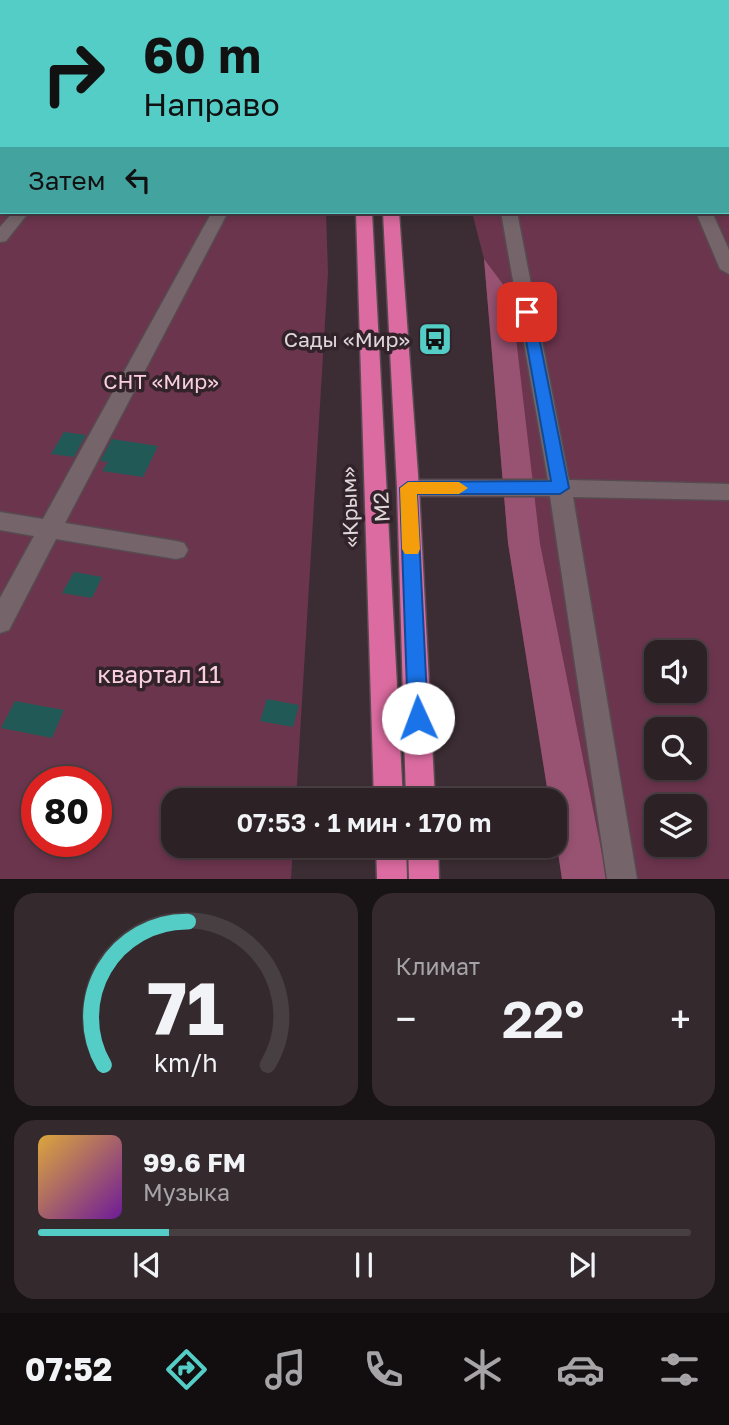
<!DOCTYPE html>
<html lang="ru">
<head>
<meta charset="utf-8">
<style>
  body { margin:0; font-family:"Golos Text",sans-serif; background:#342a2e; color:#f1f3f6; height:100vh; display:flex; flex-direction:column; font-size:26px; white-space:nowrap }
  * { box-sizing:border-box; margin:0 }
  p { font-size:23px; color:#a6a4a7 }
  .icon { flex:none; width:38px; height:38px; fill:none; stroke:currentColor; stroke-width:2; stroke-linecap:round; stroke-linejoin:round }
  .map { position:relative; height:879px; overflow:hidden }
  .panel { display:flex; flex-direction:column; gap:14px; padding:14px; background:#181315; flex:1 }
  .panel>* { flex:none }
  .hud { position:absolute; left:0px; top:0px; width:730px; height:214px; box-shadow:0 4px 10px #0003,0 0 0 2px #483f43; background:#54cdc7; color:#111; overflow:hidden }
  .controls { position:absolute; left:644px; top:640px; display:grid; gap:14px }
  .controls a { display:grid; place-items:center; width:63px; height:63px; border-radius:14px; background:#2c2226; box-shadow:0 4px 10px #0003,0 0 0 2px #483f43; font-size:35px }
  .speed { position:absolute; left:21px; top:766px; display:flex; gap:14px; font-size:35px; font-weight:700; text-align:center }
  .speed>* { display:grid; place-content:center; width:91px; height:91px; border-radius:50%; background:#2c2226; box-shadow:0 4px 10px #0003,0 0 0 2px #483f43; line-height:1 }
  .speed .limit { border:10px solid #d22; background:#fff; color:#111 }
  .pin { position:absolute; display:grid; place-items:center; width:60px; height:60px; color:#fff; margin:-30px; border-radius:14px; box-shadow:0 4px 10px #0006 }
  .me { position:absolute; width:77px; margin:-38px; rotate:358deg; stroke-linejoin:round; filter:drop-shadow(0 0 5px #0008) }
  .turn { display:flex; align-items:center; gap:24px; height:147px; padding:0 28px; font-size:32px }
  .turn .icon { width:91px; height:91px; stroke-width:2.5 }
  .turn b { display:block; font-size:49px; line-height:60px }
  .then { display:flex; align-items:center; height:66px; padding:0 28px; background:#0003; gap:14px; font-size:26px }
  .big { font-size:52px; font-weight:600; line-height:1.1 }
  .panel .widget { flex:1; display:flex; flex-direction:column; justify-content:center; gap:10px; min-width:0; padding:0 24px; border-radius:21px; background:#342a2e }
  .panel .dial { align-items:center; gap:0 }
  .dial svg { height:182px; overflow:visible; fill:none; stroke:#483f43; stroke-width:7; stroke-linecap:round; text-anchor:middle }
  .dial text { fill:#f1f3f6; stroke:none }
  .song { display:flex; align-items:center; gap:21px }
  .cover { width:84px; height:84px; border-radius:10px; background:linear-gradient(135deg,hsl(40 70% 55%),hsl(280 70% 35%)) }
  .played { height:7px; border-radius:4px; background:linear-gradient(90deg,#54cdc7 20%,#483f43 20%) }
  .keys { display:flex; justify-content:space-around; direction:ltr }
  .heat { display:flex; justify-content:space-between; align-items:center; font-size:38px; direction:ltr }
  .panel .tiles { flex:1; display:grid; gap:14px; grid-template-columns:1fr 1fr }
  .widget:last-child { grid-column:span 2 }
  .trip { position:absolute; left:161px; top:788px; width:406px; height:70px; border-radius:21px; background:#2c2226; box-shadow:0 4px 10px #0003,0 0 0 2px #483f43; font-weight:600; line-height:70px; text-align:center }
  .tabs { display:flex; height:112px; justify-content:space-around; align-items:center; background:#120e0f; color:#a6a4a7 }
  .tabs .icon { width:49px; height:49px }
  .tabs .current { color:#54cdc7 }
  .tabs b { font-size:32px; color:#f1f3f6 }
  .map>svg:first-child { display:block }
  .green { fill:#6c354e; fill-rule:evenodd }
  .forest { fill:#985372 }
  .building { fill:#205956 }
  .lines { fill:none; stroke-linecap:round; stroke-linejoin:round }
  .minor-casing { stroke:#574b50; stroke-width:3 }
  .highway-casing { stroke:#574b50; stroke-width:3 }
  .minor { fill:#75656b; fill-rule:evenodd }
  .highway { fill:#db6ba0; fill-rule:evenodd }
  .route { fill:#1a73e8; stroke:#114b97; stroke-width:2 }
  .slow { fill:#f59e0b }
  .labels { text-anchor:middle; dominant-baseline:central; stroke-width:7; stroke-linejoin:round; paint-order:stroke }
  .poi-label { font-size:21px; fill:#e0d7da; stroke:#312329; text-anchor:end }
  .park-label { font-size:21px; fill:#f9cfe0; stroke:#312329 }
  .street-label { font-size:21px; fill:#e0d7da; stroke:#312329 }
  .near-park-label { font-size:24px; fill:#f9cfe0; stroke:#312329 }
</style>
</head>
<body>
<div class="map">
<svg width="729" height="879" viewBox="0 0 729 879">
  <rect width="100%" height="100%" fill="#3b2d33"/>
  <path class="green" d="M 0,0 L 320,0 L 2,2 L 2,212 L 326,212 L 328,273 L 296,800 L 173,800 L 173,845 L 293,845 L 291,879 L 0,879 ZM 37,782 L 96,782 L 96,842 L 37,842 Z
    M 417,0 L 729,0 L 729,879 L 562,879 L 555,833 L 555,800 L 549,800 L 508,543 L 484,259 L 472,212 L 728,212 L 728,2 ZM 656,653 L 695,653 L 695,691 L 656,691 ZM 656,730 L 695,730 L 695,768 L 656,768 ZM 656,807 L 695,807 L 695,845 L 656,845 Z"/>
  <path class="forest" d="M 484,259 L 511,295 L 540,544 L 607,879 L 562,879 L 555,833 L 555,800 L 549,800 L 508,543 Z"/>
  <path class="building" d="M 64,432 L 86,435 L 74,457 L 51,454 Z
    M 112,439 L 158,446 L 143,477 L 102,471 L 108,462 L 100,461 Z
    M 74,572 L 102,577 L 92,598 L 62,593 Z
    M 267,699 L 299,705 L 293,727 L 260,721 Z
    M 15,701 L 64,710 L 52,738 L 1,728 Z"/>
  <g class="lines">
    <g class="minor-casing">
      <path id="minor" d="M 37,0 L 49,0 L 36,2 Z
        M 189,0 L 201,0 L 188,2 Z
        M 463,0 L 475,0 L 475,2 L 463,2 Z
        M 605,0 L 617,0 L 618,2 L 606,2 Z
        M 2,33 L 2,42 L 0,43 L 0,34 Z
        M 13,212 L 29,212 L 6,241 L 0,242 L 0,227 Z
        M 212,212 L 228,212 L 65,523 L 176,541 L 184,543 L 188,550 L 184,557 L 176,559 L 56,539 L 9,630 L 0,633 L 0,598 L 34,536 L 0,530 L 0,512 L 43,519 Z
        M 501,212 L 517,212 L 569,480 L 729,484 L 729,500 L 573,497 L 637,879 L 607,879 L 550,496 L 408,496 L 400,494 L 397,488 L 400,482 L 408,480 L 548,480 Z
        M 696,212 L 712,212 L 729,250 L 729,274 L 720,269 Z"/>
    </g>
    <g class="highway-casing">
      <path id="highway" d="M 349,0 L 361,0 L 361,2 L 349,2 Z
        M 373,0 L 385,0 L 385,2 L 373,2 Z
        M 356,212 L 372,212 L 403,800 L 374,800 Z
        M 383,212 L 399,212 L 419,488 L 435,800 L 406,800 L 397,488 Z
        M 376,845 L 406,845 L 407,879 L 377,879 Z
        M 408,845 L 438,845 L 439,879 L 409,879 Z"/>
    </g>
    <use href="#minor" class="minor"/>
    <use href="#highway" class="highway"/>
  </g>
  <path class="route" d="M 527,308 L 534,312 L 569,488 L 560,494 L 417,494 L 428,718 L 425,725 L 418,728 L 411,725 L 408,718 L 400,488 L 408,482 L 551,481 L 521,312 Z"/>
  <path class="slow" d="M 408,482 L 459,482 L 468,488 L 459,494 L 417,494 L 420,549 L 418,554 L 405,554 L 402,549 L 400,488 Z"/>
  <defs>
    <g id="bus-square" transform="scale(1.75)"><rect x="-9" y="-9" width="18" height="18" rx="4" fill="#54cdc7" stroke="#312329"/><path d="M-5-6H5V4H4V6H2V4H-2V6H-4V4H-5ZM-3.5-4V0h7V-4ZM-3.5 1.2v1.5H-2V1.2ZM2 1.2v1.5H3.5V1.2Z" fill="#111"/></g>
  </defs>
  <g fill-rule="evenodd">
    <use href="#bus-square" x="435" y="339"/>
  </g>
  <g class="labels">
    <g class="poi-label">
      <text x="410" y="339">Сады «Мир»</text>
    </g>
    <g class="park-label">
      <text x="161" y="381">СНТ «Мир»</text>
    </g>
    <g class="street-label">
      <text transform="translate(349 507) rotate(-92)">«Крым»</text>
      <text transform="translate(381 507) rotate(-93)">М2</text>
    </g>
    <g class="near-park-label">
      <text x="159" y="673">квартал 11</text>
    </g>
  </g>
</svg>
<div class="controls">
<a><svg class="icon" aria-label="sound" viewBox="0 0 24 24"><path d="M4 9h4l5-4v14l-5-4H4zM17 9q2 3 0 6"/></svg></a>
<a><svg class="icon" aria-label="search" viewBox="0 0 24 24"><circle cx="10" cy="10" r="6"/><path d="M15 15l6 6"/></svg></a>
<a><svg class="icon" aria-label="layers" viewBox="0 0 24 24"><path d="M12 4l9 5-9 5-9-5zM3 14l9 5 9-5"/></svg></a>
</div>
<div class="speed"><div class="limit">80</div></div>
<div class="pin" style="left:527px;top:312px;background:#d93025"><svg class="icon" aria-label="arrive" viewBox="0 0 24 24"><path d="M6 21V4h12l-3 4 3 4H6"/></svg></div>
<svg class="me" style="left:418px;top:718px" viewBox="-20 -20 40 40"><circle r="19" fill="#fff"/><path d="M0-13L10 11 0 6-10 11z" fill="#1a73e8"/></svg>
<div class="trip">07:53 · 1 мин · 170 m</div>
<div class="hud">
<div class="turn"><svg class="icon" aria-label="right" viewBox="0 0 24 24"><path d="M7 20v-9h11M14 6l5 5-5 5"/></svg><div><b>60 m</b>Направо</div></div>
<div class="then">Затем<svg class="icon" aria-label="left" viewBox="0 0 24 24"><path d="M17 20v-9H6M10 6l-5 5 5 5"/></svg></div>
</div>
</div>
<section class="panel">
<div class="tiles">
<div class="widget dial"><svg viewBox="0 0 100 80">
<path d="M14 69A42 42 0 1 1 86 69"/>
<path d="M14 69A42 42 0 0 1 51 6" stroke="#54cdc7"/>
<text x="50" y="56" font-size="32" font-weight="700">71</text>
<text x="50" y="72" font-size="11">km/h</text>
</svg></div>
<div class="widget"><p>Климат</p>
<div class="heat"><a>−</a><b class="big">22°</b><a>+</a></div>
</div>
<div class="widget">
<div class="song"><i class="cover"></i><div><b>99.6 FM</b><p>Музыка</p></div></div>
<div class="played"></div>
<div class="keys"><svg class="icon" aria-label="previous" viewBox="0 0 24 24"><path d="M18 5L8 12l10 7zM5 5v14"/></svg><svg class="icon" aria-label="pause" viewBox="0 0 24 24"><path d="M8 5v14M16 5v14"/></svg><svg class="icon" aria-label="next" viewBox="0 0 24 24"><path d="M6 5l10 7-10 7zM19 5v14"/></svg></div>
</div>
</div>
</section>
<nav class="tabs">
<b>07:52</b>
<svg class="icon current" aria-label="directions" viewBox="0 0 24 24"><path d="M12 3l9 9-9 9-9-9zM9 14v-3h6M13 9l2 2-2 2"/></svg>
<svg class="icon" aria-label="music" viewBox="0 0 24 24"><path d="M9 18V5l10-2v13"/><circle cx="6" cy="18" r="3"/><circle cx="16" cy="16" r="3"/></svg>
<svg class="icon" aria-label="phone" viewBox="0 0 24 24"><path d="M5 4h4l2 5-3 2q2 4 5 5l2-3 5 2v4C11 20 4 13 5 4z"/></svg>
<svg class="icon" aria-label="climate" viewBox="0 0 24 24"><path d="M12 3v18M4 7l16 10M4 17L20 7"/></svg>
<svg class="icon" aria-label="car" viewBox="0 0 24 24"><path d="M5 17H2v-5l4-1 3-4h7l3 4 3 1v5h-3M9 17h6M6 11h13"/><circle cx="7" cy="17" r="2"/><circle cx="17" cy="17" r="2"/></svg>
<svg class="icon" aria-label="filters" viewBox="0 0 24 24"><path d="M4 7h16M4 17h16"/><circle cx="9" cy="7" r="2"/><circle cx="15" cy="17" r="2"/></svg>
</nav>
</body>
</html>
